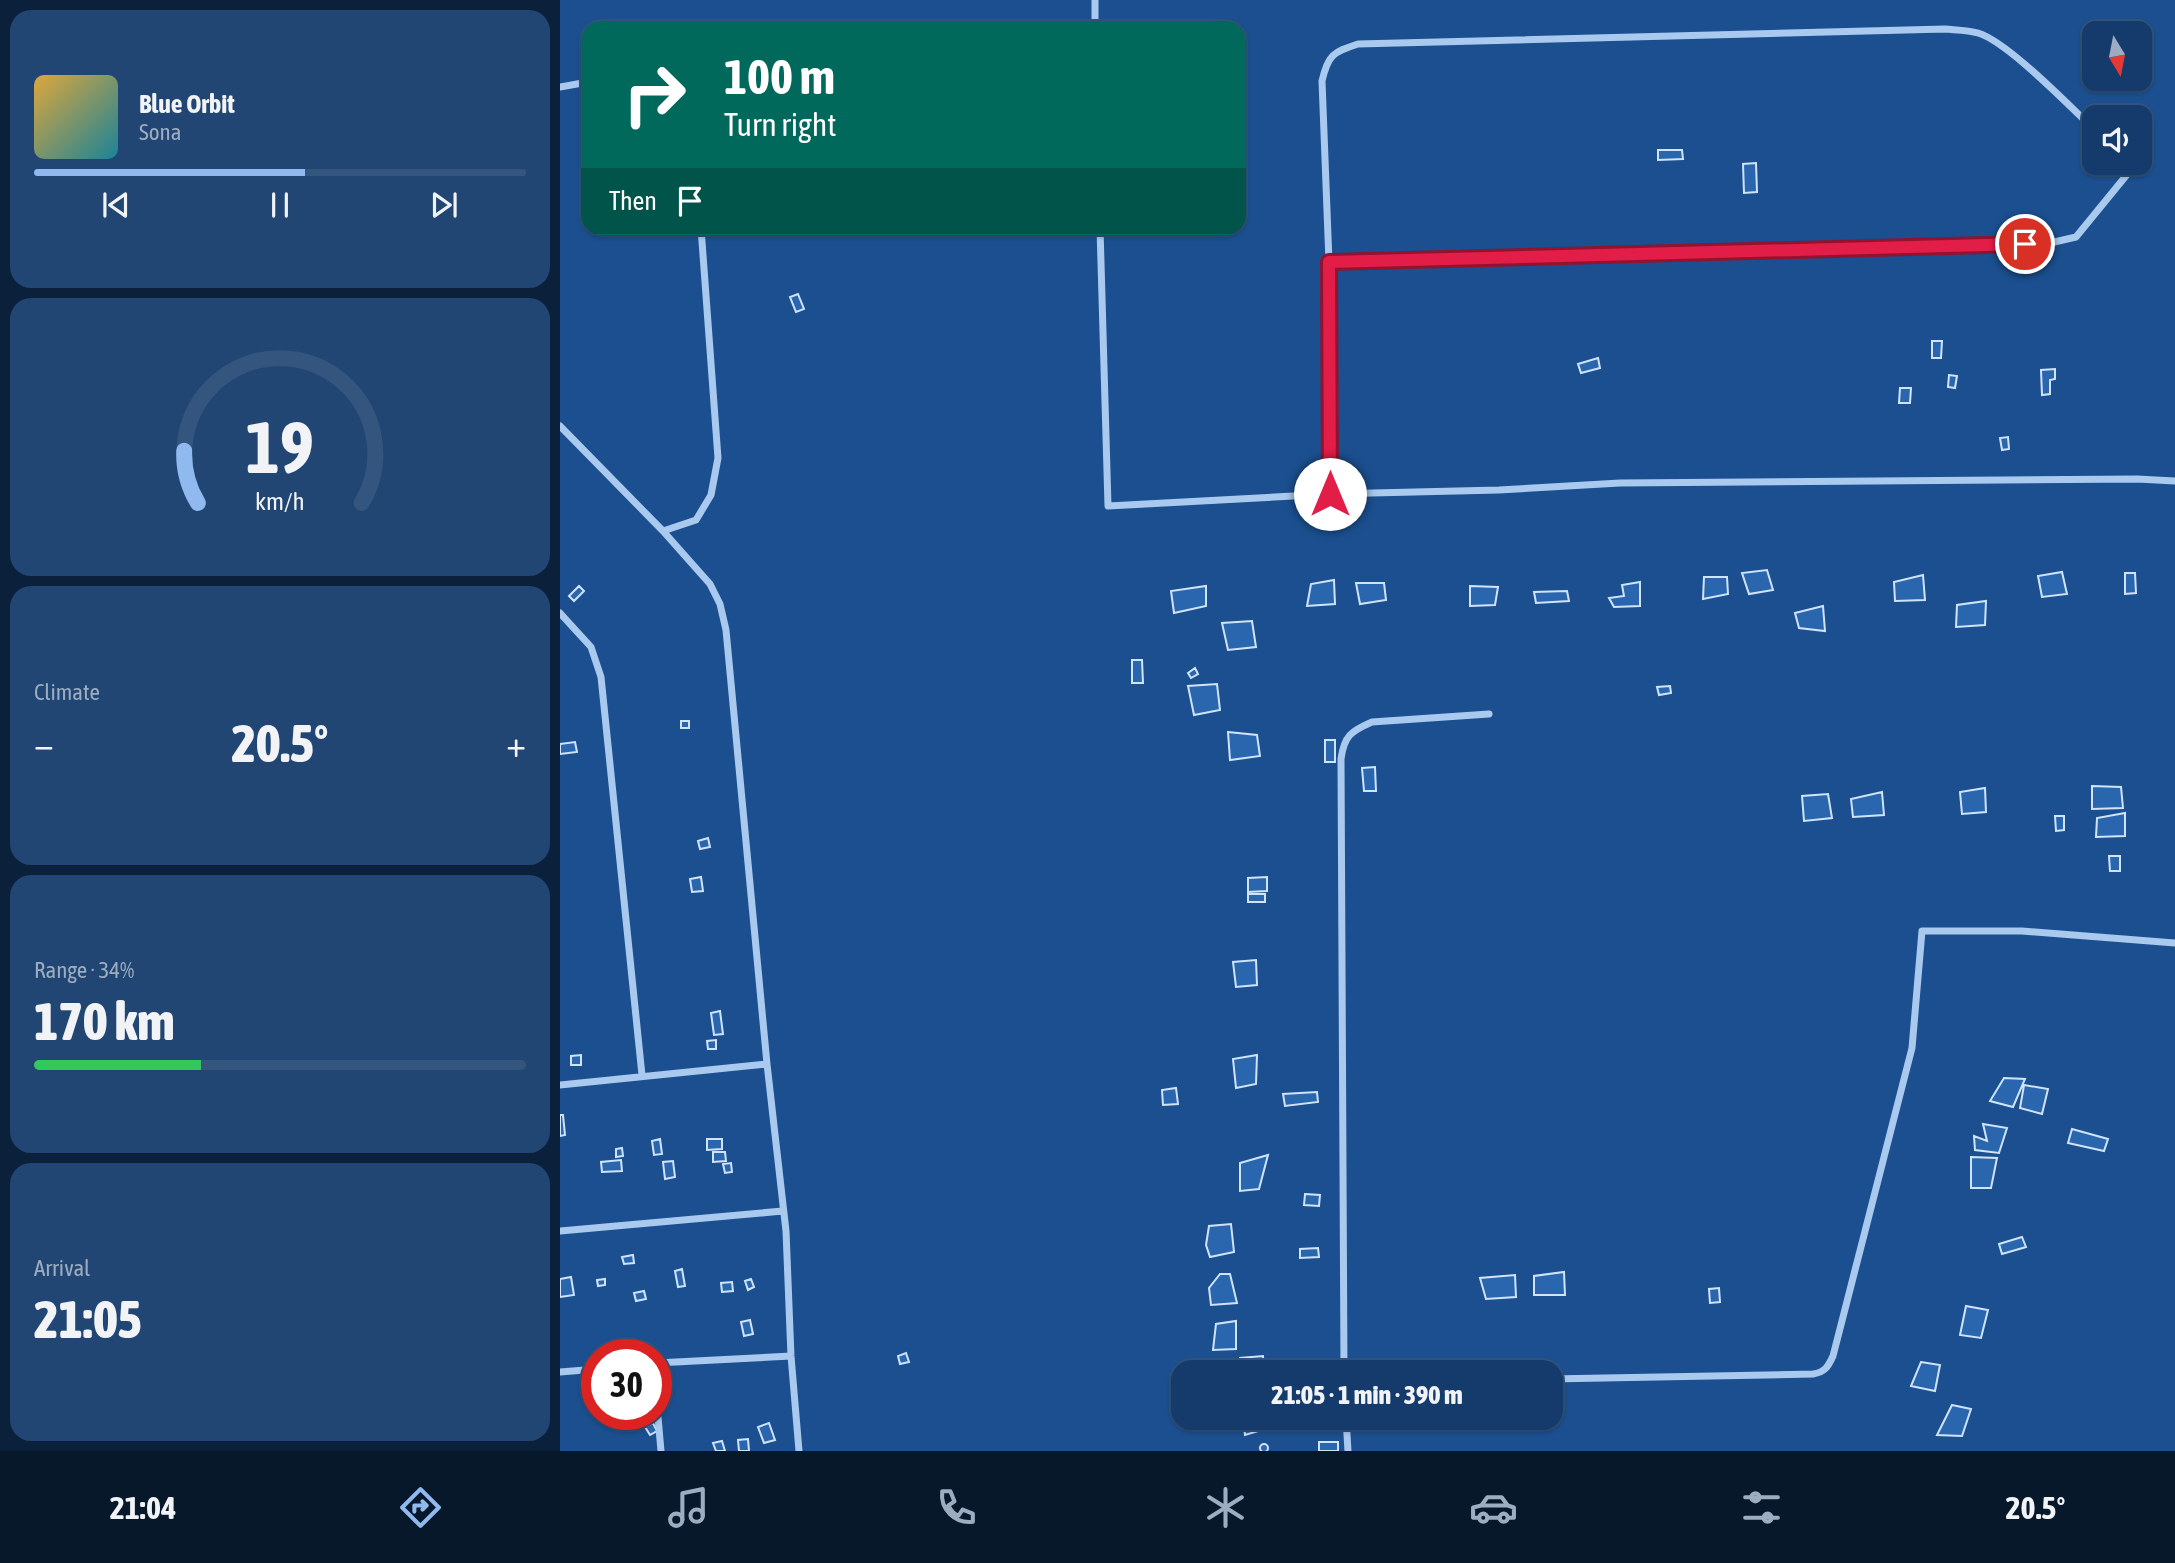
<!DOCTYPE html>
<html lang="en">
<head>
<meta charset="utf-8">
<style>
  body { margin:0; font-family:"Asap Condensed",sans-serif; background:#214673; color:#f1f3f6; height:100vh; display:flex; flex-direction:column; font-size:26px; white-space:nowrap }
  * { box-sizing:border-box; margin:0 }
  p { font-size:23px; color:#9dadc1 }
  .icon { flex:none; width:38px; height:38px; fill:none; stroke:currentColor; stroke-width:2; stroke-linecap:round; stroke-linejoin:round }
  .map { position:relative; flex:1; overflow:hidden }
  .details { display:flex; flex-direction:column; gap:10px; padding:10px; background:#0b203b; width:560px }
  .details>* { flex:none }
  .guide { position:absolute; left:21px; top:21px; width:665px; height:214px; border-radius:21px; box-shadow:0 2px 5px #0004,0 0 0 2px #33557e; background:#00695c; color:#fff; overflow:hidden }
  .needle { width:46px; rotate:170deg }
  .buttons { position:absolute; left:1522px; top:21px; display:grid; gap:14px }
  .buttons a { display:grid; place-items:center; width:70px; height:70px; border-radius:14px; background:#143b6b; box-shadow:0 2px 5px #0004,0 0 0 2px #33557e; font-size:35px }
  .speed { position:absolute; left:21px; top:1339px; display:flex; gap:14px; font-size:35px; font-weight:700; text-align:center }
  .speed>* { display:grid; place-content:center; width:91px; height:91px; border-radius:50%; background:#143b6b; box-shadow:0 2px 5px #0004,0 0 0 2px #33557e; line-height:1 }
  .speed .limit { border:10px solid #d22; background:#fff; color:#111 }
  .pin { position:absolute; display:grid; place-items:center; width:60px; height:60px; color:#fff; margin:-30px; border:4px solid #fff; border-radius:50%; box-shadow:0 2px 7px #0007 }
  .me { position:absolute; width:77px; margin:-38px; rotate:0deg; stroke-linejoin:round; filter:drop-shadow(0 0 5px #0008) }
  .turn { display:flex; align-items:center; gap:24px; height:147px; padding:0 28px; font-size:32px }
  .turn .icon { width:91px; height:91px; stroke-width:2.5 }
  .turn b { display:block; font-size:49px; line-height:60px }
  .then { display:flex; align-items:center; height:66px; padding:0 28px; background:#0003; gap:14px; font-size:26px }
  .big { font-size:52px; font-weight:800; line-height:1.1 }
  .details .widget { flex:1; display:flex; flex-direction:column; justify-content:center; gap:10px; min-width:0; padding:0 24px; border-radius:21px; background:#214673 }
  .details .dial { align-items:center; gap:0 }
  .dial svg { height:182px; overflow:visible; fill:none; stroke:#33557e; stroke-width:7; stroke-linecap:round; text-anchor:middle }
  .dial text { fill:#f1f3f6; stroke:none }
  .song { display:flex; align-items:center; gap:21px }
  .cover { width:84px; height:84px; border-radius:10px; background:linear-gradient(135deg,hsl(40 70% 55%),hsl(190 70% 35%)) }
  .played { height:7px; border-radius:4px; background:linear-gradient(90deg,#90b9f0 55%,#33557e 55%) }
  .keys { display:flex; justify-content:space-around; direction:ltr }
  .heat { display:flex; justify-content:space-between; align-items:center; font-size:38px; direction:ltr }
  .charge { height:10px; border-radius:5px; background:linear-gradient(90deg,#34c759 34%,#33557e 0) }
  .trip { position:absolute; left:611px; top:1360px; width:392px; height:70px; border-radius:21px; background:#143b6b; box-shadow:0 2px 5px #0004,0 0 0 2px #33557e; font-weight:800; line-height:70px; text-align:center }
  .dock { display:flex; height:112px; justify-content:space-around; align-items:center; background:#08182b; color:#9dadc1 }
  .dock .icon { width:49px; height:49px }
  .dock .selected { color:#90b9f0 }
  .dock b { font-size:32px; color:#f1f3f6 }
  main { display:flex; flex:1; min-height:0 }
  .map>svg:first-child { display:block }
  .building { fill:#2a66ad; stroke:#cfe3fa; stroke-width:2 }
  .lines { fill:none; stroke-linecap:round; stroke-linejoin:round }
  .minor { stroke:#a9c9ee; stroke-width:7 }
  .route-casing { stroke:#92132f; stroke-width:18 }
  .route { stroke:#e11d48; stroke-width:12 }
</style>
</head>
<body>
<main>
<section class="details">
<div class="widget">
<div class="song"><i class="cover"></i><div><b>Blue Orbit</b><p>Sona</p></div></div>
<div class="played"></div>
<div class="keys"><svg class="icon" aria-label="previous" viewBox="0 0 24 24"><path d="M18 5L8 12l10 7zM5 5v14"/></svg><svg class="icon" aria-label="pause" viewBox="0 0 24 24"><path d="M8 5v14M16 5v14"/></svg><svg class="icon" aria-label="next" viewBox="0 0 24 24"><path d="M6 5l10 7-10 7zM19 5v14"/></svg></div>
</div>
<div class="widget dial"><svg viewBox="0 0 100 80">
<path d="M14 69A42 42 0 1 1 86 69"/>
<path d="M14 69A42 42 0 0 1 8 46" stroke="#90b9f0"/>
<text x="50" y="56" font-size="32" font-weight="700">19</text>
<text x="50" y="72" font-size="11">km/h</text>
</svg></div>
<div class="widget"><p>Climate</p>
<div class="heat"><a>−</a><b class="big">20.5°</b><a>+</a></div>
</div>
<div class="widget"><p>Range · 34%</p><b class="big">170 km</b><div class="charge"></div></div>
<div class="widget"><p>Arrival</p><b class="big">21:05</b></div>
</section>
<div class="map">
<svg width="1615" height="1451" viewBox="0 0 1615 1451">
  <rect width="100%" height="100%" fill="#1b4f8f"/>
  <path class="building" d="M 1098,150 L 1122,150 L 1123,159 L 1098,160 Z
    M 1196,163 L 1197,192 L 1184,193 L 1183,164 Z
    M 238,294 L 244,309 L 236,312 L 230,297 Z
    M 1372,341 L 1382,341 L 1381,358 L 1372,358 Z
    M 1038,358 L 1040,368 L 1021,373 L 1018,364 Z
    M 1495,369 L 1495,379 L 1490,380 L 1490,394 L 1482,395 L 1481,370 Z
    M 1389,375 L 1397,376 L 1395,388 L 1388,387 Z
    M 1340,388 L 1351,388 L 1350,403 L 1339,403 Z
    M 1448,437 L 1449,449 L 1442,450 L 1440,438 Z
    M 1207,570 L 1213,590 L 1189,594 L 1182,573 Z
    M 1502,572 L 1507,594 L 1482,597 L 1478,576 Z
    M 1565,573 L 1575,573 L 1576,593 L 1565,594 Z
    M 1363,575 L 1365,600 L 1335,601 L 1334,582 Z
    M 1144,577 L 1167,577 L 1168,594 L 1143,599 Z
    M 774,580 L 775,604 L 747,606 L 751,584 Z
    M 1080,582 L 1080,606 L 1054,607 L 1049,598 L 1064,596 L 1062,585 Z
    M 796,583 L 824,583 L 826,600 L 800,604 Z
    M 19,586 L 24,591 L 14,601 L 9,596 Z
    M 646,586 L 646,606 L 614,613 L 611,591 Z
    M 910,586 L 938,587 L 935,605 L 910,606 Z
    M 1007,591 L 1009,601 L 976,603 L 974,592 Z
    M 1426,601 L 1425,625 L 1396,627 L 1397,605 Z
    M 1263,606 L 1265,631 L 1239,628 L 1235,613 Z
    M 692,621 L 696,647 L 668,650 L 662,623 Z
    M 572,660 L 582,660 L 583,683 L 572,683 Z
    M 635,668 L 638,674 L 631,678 L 628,673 Z
    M 657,684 L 660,710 L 634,715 L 628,686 Z
    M 1110,686 L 1111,693 L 1099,695 L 1097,687 Z
    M 121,721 L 129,721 L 129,728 L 121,728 Z
    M 668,732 L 697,735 L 700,756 L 670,760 Z
    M 765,740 L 775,740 L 775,762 L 765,762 Z
    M 15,742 L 17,752 L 0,754 L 0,744 Z
    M 815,767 L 816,791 L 804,791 L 802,768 Z
    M 1532,786 L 1561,787 L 1563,808 L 1532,809 Z
    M 1425,788 L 1426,812 L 1402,814 L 1400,792 Z
    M 1322,792 L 1324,815 L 1293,817 L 1291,799 Z
    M 1268,794 L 1272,818 L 1244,821 L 1242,796 Z
    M 1565,813 L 1565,836 L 1536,837 L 1537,818 Z
    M 1495,816 L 1504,816 L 1504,830 L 1496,831 Z
    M 148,838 L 150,847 L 140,849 L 138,841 Z
    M 1549,856 L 1560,856 L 1560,871 L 1550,871 Z
    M 141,877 L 143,891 L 132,892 L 130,879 Z
    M 707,877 L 707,891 L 688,892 L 688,878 Z
    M 688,894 L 705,894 L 705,902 L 688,902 Z
    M 696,960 L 697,985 L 676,987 L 673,962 Z
    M 160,1011 L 163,1034 L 154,1035 L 151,1013 Z
    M 156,1040 L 156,1049 L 148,1049 L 147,1041 Z
    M 21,1055 L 21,1065 L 11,1065 L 11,1056 Z
    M 697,1055 L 696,1084 L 676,1088 L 673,1059 Z
    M 1444,1078 L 1465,1079 L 1453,1107 L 1430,1101 Z
    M 1464,1085 L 1488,1089 L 1482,1114 L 1460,1108 Z
    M 616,1088 L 618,1104 L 603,1105 L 602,1090 Z
    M 757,1092 L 758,1102 L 725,1106 L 723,1094 Z
    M 0,1115 L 3,1115 L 5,1135 L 0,1136 Z
    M 1423,1124 L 1447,1128 L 1439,1153 L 1415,1150 L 1414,1136 L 1427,1141 Z
    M 1512,1129 L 1548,1139 L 1544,1151 L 1508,1143 Z
    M 100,1139 L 102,1154 L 94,1155 L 92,1141 Z
    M 147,1139 L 162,1139 L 162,1149 L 147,1150 Z
    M 62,1148 L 63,1156 L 56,1157 L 56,1149 Z
    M 153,1152 L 165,1152 L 166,1161 L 153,1162 Z
    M 708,1155 L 699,1189 L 680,1191 L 680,1163 Z
    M 1411,1157 L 1437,1158 L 1431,1188 L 1411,1188 Z
    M 61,1160 L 62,1171 L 42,1172 L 41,1162 Z
    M 113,1161 L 115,1177 L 105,1179 L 103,1162 Z
    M 171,1163 L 172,1172 L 165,1173 L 163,1164 Z
    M 745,1194 L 760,1195 L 759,1206 L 744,1205 Z
    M 671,1224 L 674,1252 L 650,1257 L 646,1245 L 649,1226 Z
    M 1462,1237 L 1466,1247 L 1442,1254 L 1439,1244 Z
    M 758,1248 L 759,1257 L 740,1258 L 740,1249 Z
    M 73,1255 L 74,1263 L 64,1264 L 62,1257 Z
    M 122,1269 L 125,1286 L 118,1287 L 115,1271 Z
    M 1004,1272 L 1005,1295 L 974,1295 L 974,1276 Z
    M 660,1274 L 670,1274 L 677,1303 L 651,1305 L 649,1288 Z
    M 955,1275 L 956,1297 L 926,1299 L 920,1278 Z
    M 11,1277 L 14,1295 L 0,1297 L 0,1279 Z
    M 45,1279 L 45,1285 L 38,1286 L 37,1280 Z
    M 191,1279 L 194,1287 L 188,1290 L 185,1281 Z
    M 172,1282 L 173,1291 L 162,1292 L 161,1283 Z
    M 1159,1288 L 1160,1302 L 1150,1303 L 1149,1289 Z
    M 84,1291 L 86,1299 L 76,1301 L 74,1293 Z
    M 1406,1306 L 1428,1310 L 1421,1338 L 1400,1335 Z
    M 190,1320 L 193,1334 L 184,1336 L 181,1322 Z
    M 676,1321 L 676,1349 L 653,1350 L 656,1324 Z
    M 346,1353 L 349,1362 L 340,1364 L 338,1356 Z
    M 703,1356 L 704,1372 L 681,1372 L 680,1358 Z
    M 1361,1362 L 1380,1365 L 1375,1391 L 1351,1386 Z
    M 1392,1405 L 1411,1409 L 1402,1436 L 1377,1435 Z
    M 683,1418 L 706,1418 L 705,1429 L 685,1435 Z
    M 93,1423 L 97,1431 L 90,1435 L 85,1427 Z
    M 209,1423 L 215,1440 L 204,1443 L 198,1427 Z
    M 188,1439 L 189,1451 L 179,1451 L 178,1440 Z
    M 162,1441 L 165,1451 L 156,1451 L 153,1443 Z
    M 759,1442 L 778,1442 L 778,1451 L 759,1451 Z
    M700 1448a4 4 0 1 1 8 0a4 4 0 1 1-8 0Z"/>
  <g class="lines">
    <path class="minor" d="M 535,0 L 535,28
      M 0,87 L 28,82
      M 540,228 L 548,506 L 770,494 L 939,490 L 1060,483 L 1577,479 L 1615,481
      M 769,262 L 1490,243 L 1516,237 L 1574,166 L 1571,163
      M 0,426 L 103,531 L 150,584 L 160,604 L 166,630 L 207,1064 L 226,1231 L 231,1356 L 239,1451
      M 770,494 L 769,262 L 762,81 C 768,55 773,52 798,44 L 1385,29 C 1395,30 1408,30 1418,33 C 1448,42 1509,106 1535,130
      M 103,531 L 136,520 L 151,495 L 158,458 L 141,228
      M 0,613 L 31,647 L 41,677 L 82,1075
      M 0,1085 L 207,1064
      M 0,1231 L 223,1211
      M 96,1363 L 231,1356
      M 0,1372 L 37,1369
      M 784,1372 L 781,759 C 784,736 791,731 812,722 L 929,714
      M 990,1379 L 1253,1374 C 1265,1372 1268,1367 1273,1356 L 1352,1048 L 1362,931 L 1462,931 L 1615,943
      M 96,1394 L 101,1451
      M 786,1418 L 788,1451"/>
  </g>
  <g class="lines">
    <g class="route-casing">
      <path id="route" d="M 770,494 L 769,262 L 1465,244"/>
    </g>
    <use href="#route" class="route"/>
  </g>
</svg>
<div class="buttons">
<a><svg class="needle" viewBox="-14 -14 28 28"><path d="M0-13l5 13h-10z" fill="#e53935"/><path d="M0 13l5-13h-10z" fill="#9dadc1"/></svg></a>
<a><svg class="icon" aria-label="sound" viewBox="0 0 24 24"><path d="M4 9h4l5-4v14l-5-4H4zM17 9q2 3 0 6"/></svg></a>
</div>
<div class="speed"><div class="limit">30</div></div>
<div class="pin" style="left:1465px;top:244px;background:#d93025"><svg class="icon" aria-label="arrive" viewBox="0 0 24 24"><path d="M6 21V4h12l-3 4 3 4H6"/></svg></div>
<svg class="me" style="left:770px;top:494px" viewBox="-20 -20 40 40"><circle r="19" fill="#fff"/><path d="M0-13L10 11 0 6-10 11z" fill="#e11d48"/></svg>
<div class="trip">21:05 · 1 min · 390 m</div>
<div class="guide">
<div class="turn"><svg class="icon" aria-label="right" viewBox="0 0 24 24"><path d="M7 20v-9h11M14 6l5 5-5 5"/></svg><div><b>100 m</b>Turn right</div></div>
<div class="then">Then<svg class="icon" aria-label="arrive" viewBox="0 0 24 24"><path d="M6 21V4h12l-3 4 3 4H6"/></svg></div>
</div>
</div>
</main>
<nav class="dock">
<b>21:04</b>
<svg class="icon selected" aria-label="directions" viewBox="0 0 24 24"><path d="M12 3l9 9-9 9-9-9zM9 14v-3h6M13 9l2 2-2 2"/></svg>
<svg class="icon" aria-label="music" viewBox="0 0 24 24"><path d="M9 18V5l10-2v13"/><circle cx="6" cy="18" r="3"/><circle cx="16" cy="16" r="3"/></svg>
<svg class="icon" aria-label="phone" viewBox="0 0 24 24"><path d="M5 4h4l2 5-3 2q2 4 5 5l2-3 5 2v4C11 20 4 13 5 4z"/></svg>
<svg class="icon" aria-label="climate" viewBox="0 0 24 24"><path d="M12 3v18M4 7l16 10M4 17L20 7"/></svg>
<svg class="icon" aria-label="car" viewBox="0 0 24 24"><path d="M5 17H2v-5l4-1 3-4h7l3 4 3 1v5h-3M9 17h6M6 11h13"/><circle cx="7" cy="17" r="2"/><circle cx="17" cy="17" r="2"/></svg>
<svg class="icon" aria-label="filters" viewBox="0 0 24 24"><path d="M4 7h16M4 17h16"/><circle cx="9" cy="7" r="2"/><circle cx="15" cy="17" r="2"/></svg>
<b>20.5°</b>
</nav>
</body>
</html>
